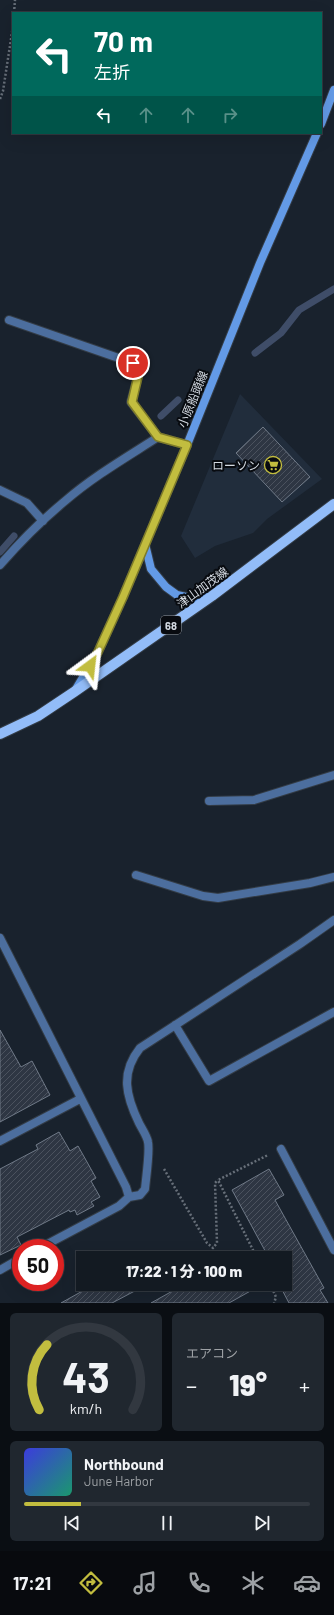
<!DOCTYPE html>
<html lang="ja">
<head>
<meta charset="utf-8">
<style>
  body { margin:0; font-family:Barlow,"Noto Sans JP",sans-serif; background:#20272f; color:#f1f3f6; height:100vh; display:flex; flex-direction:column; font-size:15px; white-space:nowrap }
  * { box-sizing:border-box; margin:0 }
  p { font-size:13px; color:#9da1a5 }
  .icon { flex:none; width:22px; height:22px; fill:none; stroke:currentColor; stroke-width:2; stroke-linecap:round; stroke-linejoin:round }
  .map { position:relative; height:1303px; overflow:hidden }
  .details { display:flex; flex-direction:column; gap:10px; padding:10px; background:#0a0e13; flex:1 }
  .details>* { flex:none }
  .top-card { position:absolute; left:12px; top:12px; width:310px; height:122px; border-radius:0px; box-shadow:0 4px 16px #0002,0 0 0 1px #323840; background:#00695c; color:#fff; overflow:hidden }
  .speed { position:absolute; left:12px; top:1239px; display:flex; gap:8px; font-size:20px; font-weight:700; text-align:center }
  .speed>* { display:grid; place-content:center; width:52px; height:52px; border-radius:50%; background:#131a22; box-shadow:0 4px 16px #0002,0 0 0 1px #323840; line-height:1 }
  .speed .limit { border:6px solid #d22; background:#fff; color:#111 }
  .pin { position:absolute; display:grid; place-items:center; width:34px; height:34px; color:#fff; margin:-17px; border:2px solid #fff; border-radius:50%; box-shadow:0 1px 4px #0007 }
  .me { position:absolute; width:44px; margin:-22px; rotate:30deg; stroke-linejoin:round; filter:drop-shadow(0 0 3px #0008) }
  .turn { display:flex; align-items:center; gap:14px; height:84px; padding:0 16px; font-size:18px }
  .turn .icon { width:52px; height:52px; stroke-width:2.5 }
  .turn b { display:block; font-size:28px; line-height:34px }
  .lanes { display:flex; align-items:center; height:38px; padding:0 16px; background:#0003; justify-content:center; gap:20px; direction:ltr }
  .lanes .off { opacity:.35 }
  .big { font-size:30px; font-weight:800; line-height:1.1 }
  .details .tile { flex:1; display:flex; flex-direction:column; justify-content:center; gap:6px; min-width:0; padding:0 14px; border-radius:6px; background:#20272f }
  .details .dial { align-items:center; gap:0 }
  .dial svg { height:104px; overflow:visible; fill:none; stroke:#323840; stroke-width:7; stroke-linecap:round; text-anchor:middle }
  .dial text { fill:#f1f3f6; stroke:none }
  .song { display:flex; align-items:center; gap:12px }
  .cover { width:48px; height:48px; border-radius:6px; background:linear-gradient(135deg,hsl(240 70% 55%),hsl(160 70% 35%)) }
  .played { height:4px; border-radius:2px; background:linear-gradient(90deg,#c2bd3f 20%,#323840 20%) }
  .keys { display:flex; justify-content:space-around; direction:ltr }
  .heat { display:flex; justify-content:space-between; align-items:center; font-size:22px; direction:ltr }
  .details .tiles { flex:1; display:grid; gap:10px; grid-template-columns:1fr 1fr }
  .tile:last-child { grid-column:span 2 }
  .trip { position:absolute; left:76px; top:1251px; width:216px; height:40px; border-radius:0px; background:#131a22; box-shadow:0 4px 16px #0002,0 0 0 1px #323840; font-weight:800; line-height:40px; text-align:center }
  .tab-bar { display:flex; height:64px; justify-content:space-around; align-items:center; background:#080a0e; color:#9da1a5 }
  .tab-bar .icon { width:28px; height:28px }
  .tab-bar .current { color:#c2bd3f }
  .tab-bar b { font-size:18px; color:#f1f3f6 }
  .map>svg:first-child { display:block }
  .built { fill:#212d3c }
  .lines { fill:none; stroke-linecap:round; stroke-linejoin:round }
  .stream { stroke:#3f4d68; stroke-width:7 }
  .building { fill:url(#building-hatch); stroke:#707a88 }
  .minor-casing { stroke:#333c46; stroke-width:10 }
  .secondary-casing { stroke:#333c46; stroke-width:10 }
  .primary-casing { stroke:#333c46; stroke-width:12 }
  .path { stroke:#676f79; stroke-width:2.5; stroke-dasharray:2 2; stroke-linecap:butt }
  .minor { stroke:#4c6e9e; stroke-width:8 }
  .secondary { stroke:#639ae6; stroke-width:8 }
  .primary { stroke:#92bcf8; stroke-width:10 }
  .route-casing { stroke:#7e7b29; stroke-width:10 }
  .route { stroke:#c2bd3f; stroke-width:7 }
  .labels { text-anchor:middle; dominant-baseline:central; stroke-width:4; stroke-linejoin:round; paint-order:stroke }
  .shield { fill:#080b10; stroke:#969ba2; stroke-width:1 }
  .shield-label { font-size:11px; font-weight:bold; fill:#d3d9e1 }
  .street-label { font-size:12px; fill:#d3d9e1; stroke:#080b10 }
  .poi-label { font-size:12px; fill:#d3d9e1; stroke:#080b10; text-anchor:end }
</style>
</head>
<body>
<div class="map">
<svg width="334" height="1303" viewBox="0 0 334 1303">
  <defs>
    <pattern id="building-hatch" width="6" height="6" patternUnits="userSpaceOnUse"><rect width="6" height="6" fill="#2e3643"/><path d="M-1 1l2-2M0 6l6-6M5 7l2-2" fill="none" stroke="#4b525e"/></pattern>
  </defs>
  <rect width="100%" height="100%" fill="#19222d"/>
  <path class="built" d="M 240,394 L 322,479 L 267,519 L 253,533 L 215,546 L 195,558 L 181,536 Z"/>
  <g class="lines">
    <path class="stream" d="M 255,353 L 281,333 L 299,310 L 334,289
      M 161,416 L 178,400
      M 0,552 L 14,536"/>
  </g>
  <path class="building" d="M 263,427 L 310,477 L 282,502 L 236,453 Z
    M 0,1030 L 21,1067 L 32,1061 L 50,1095 L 0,1122 Z
    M 59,1132 L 70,1151 L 78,1146 L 96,1178 L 91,1181 L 100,1197 L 91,1202 L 94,1206 L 77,1215 L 75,1210 L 70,1212 L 69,1210 L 17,1237 L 21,1245 L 0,1255 L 0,1169 L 38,1149 L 36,1145 Z
    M 269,1169 L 284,1195 L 275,1200 L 324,1288 L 320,1290 L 328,1303 L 289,1303 L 279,1284 L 285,1284 L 285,1258 L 269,1258 L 232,1190 Z
    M 95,1284 L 148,1284 L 112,1303 L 61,1303 Z
    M 185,1284 L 263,1284 L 229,1303 L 151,1303 Z"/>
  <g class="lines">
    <g class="minor-casing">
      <path id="minor" d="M 9,320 L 133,363 L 139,373 L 131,402 L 158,437
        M 0,490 L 27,503 L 43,521
        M 0,565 C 20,542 42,520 65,501 C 94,476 127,457 158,437 L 187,445
        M 209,801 L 254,800 L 334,775
        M 136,875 L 203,896 L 218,898 L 310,883 L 334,877
        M 0,938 L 126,1187 L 129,1197
        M 175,1025 L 209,1081 L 334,1012
        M 0,1141 L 80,1099
        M 281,1149 L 334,1250
        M 40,1248 L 119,1206 L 129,1197 L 140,1195 L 145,1189 C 146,1178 150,1151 148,1142 C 147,1136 142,1129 139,1123 C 126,1096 120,1073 140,1048 L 300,944 L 334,920
        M 0,1270 L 21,1258"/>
    </g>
    <g class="secondary-casing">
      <path id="secondary" d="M 321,124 L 334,90
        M 145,544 L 151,569 L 166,587 L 177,595 L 195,599 L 209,597
        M 76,689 L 98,652 L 123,597 L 187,445 L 260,263 L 317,133"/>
    </g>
    <g class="primary-casing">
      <path id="primary" d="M 0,734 L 38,716 L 74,692 L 212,596 L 334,504"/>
    </g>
    <path class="path" d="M 14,13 L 15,0
      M 0,99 L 3,91 L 13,26
      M 164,1169 L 207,1243 L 213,1248 L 217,1243 L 215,1183 L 218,1180
      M 257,1258 L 218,1180 L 268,1155
      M 270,1284 L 276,1297 L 274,1303"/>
    <use href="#minor" class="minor"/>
    <use href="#secondary" class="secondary"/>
    <use href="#primary" class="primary"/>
  </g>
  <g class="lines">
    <g class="route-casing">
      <path id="route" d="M 90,666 L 98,652 L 123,597 L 187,445 L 158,437 L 132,402 L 139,372 L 133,363"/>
    </g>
    <use href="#route" class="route"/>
  </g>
  <defs>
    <g id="supermarket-ring" transform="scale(0.9)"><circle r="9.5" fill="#080b10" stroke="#c2bd3f" stroke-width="1.5"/><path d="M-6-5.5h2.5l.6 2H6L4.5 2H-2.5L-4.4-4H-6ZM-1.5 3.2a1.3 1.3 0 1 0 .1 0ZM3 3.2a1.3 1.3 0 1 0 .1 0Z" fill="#c2bd3f"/></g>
  </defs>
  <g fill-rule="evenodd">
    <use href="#supermarket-ring" x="273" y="465"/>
  </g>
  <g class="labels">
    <rect class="shield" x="161" y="616" width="20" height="18" rx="3"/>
    <g class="shield-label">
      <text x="171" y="625">68</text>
    </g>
    <g class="street-label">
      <text transform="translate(192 399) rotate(-68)">小原船頭線</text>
      <text transform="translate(202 587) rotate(-36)">津山加茂線</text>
    </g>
    <g class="poi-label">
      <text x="260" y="465">ローソン</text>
    </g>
  </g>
</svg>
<div class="speed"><div class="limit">50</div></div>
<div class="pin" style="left:133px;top:363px;background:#d93025"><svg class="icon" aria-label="arrive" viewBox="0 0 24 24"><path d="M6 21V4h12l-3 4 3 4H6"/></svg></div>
<svg class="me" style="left:90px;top:666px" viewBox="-20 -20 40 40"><path d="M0-17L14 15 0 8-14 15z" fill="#c2bd3f" stroke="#fff" stroke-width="4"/></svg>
<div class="trip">17:22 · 1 分 · 100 m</div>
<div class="top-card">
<div class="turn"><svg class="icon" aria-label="left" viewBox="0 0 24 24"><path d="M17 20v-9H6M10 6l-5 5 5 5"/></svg><div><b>70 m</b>左折</div></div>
<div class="lanes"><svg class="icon" aria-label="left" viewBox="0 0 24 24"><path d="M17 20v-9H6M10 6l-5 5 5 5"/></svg><svg class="icon off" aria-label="ahead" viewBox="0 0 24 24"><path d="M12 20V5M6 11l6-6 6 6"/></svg><svg class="icon off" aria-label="ahead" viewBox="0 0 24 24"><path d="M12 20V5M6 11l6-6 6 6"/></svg><svg class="icon off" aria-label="right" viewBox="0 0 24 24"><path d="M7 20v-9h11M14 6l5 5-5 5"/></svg></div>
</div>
</div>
<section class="details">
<div class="tiles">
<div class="tile dial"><svg viewBox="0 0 100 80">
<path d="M14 69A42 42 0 1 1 86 69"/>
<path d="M14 69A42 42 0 0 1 20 19" stroke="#c2bd3f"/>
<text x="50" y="56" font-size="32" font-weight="700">43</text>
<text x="50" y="72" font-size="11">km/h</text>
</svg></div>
<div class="tile"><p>エアコン</p>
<div class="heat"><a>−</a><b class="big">19°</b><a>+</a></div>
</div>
<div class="tile">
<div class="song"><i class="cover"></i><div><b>Northbound</b><p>June Harbor</p></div></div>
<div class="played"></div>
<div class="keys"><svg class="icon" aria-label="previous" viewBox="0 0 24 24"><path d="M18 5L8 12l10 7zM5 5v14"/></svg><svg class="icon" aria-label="pause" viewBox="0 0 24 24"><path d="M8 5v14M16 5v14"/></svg><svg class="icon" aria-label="next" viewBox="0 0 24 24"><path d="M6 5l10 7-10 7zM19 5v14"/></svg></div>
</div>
</div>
</section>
<nav class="tab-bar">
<b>17:21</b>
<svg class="icon current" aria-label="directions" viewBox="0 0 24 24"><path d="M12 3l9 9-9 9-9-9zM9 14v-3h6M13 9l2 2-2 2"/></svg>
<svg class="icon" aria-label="music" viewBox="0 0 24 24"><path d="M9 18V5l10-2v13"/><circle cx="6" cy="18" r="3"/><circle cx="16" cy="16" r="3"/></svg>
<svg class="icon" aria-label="phone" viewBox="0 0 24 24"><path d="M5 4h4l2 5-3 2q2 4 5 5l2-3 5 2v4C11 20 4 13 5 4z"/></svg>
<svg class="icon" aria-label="climate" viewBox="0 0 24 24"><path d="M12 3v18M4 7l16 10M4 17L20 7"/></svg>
<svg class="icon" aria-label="car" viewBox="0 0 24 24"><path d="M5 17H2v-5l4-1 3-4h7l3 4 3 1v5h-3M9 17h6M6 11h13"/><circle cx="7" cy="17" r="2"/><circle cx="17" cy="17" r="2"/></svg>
</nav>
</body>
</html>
